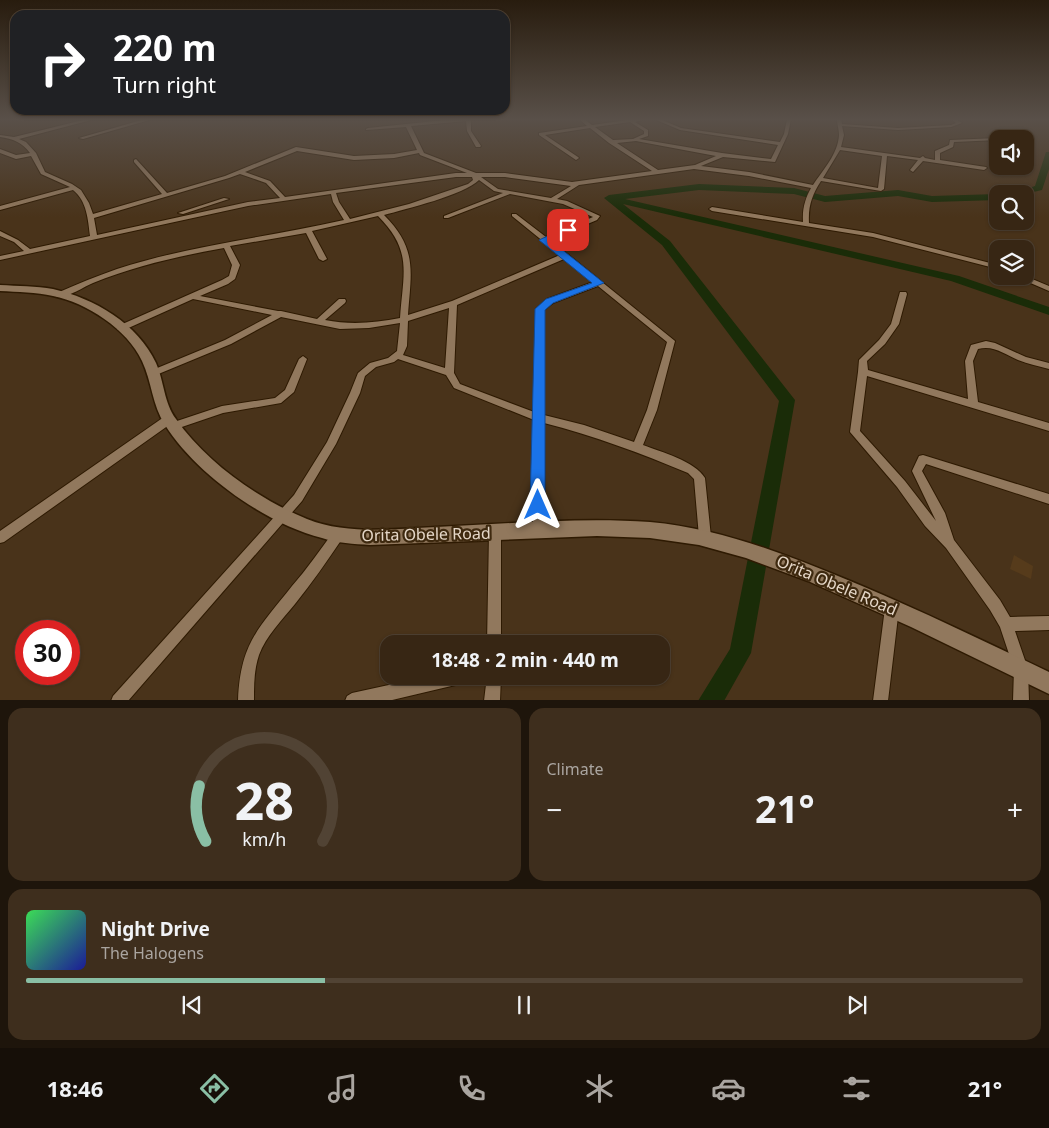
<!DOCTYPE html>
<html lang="en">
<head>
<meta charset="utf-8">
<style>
  body { margin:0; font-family:"Noto Sans",sans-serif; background:#3e2e1d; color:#f1f3f6; height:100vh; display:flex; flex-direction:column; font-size:19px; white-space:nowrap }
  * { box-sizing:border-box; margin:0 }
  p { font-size:16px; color:#aaa5a0 }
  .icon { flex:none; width:28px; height:28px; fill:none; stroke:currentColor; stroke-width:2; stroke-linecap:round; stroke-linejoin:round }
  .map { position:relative; height:700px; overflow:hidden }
  .sheet { display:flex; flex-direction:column; gap:8px; padding:8px; background:#1e150b; flex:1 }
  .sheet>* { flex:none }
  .guide { position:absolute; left:10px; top:10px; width:500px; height:105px; border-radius:15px; box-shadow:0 1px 4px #0004,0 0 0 1px #514334; background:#202124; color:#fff; overflow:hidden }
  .fabs { position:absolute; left:989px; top:130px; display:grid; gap:10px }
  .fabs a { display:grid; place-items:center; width:45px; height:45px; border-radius:10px; background:#372614; box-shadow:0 1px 4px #0004,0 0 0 1px #514334; font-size:25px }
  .speed { position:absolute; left:15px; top:620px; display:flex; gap:10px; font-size:25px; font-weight:700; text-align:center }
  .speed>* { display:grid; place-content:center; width:65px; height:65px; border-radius:50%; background:#372614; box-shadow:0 1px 4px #0004,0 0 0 1px #514334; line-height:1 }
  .speed .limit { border:8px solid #d22; background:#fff; color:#111 }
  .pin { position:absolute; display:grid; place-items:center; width:42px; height:42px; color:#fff; margin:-21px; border-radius:10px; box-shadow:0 2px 8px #0006 }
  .me { position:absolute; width:55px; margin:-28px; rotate:0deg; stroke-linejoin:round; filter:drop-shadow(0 0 4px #0008) }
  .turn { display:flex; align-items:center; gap:18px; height:105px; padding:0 20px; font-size:22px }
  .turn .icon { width:65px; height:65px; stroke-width:2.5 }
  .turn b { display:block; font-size:35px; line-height:42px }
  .big { font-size:38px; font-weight:700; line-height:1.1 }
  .sheet .card { flex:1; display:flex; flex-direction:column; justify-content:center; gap:8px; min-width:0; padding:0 18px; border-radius:15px; background:#3e2e1d }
  .sheet .dial { align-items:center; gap:0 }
  .dial svg { height:130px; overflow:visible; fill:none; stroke:#514334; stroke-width:7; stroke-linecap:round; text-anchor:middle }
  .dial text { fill:#f1f3f6; stroke:none }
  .song { display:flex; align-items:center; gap:15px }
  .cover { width:60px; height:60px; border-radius:8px; background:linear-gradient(135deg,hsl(130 70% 55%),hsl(240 70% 35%)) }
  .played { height:5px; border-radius:2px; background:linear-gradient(90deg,#8abfa5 30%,#514334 30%) }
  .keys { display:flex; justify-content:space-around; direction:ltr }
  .heat { display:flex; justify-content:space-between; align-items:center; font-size:28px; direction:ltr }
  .sheet .tiles { flex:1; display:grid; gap:8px; grid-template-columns:1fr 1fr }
  .card:last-child { grid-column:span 2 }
  .trip { position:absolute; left:380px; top:635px; width:290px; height:50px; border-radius:15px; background:#372614; box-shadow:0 1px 4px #0004,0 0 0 1px #514334; font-weight:700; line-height:50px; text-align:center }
  .menu { display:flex; height:80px; justify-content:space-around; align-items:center; background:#160f08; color:#aaa5a0 }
  .menu .icon { width:35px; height:35px }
  .menu .active { color:#8abfa5 }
  .menu b { font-size:22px; color:#f1f3f6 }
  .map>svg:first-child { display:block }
  .built { fill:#563b1b }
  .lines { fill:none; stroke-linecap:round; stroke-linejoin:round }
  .river { fill:#1a2c08; fill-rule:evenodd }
  .street-casing { stroke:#2e1a02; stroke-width:2 }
  .secondary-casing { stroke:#2e1a02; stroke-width:3 }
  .street { fill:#91785d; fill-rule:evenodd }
  .secondary { fill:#91785d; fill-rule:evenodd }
  .route { fill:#1a73e8; stroke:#114b97 }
  .labels { text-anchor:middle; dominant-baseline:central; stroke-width:4.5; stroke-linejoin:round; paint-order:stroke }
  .near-street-label { font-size:16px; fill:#e5d7c8; stroke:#3e290f }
</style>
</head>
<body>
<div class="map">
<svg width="1049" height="701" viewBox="0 0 1049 701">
  <rect width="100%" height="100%" fill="#49331a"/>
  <path class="built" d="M 1014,555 L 1033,566 L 1031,579 L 1010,569 Z"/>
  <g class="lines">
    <path class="river" d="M 1046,152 L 1049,152 L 1049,169 L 1042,190 L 1025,194 L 1011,194 L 1035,186 Z
      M 699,184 L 794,188 L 825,196 L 898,190 L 932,196 L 998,194 L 998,200 L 932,202 L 898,196 L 825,202 L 794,194 L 699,190 L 625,199 L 959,276 L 1049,307 L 1049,315 L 951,281 L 623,204 L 670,241 L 795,400 L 751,653 L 724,701 L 698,701 L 730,649 L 779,401 L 662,245 L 604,198 L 609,195 Z"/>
    <g class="street-casing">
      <path id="street" d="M 87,119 L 95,119 L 19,139 L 26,142 L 36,153 L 45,172 L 72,184 L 81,190 L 89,203 L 93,214 L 162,194 L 134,162 L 134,160 L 136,159 L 167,193 L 225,176 L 296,147 L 354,156 L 394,154 L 417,150 L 406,127 L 366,130 L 366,129 L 368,128 L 454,119 L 471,119 L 471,131 L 481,146 L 480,147 L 476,147 L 467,131 L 466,121 L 411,126 L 424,153 L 476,173 L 505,173 L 572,182 L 652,171 L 609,143 L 590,128 L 545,135 L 578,157 L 579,158 L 576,160 L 539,135 L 539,133 L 587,126 L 579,119 L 584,119 L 592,125 L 634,119 L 646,119 L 635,122 L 648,130 L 648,136 L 639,139 L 722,153 L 771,159 L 778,145 L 680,130 L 654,119 L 660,119 L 681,128 L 780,142 L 784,134 L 787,119 L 791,119 L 788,134 L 775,162 L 723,157 L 701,166 L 749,172 L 813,185 C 823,170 838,154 839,135 C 839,130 837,124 837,119 L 841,119 L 842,124 L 898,128 L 951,125 L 956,123 L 951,119 L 956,119 L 962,123 L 951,127 L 898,130 L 842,126 L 844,135 L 841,147 L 920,158 L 923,156 L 925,158 L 935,160 L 935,151 L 949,145 L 950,140 L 998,138 L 1000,139 L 998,139 L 998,140 L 954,142 L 953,147 L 940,153 L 940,160 L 986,167 L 987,168 L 984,170 L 923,161 L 913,172 L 910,170 L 918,160 L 887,156 L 884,189 L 881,191 L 821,181 C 812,195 808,206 809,223 L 873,233 L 998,265 L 998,269 L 873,237 L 712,211 L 709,209 L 712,207 L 803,222 C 802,209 805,199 811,188 L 749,176 L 694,169 L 579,185 L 557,199 L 567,201 L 600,216 L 597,220 L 550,240 L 675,341 L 657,410 L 643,445 C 661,452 695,461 705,478 L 711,537 L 709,541 L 705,542 L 701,541 L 699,537 L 694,479 L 688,473 C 640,453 595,436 544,423 L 545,530 L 543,534 L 539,535 L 535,534 L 533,530 L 534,420 L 454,388 L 446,375 L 398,359 L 394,362 L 376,367 L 365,376 L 360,393 L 336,444 L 302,501 L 128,701 L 111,701 L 113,696 L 294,495 L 327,442 L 350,393 L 358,373 L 370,363 L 388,358 L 397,351 L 400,323 L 369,328 L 340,329 L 281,317 L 231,344 L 156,375 L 150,375 L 148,373 L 150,371 L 225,340 L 272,315 L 193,299 L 124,330 L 118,330 L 117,328 L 118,326 L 222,280 L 229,276 L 232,265 L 224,248 C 179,256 135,266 93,283 C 83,287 68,298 57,297 L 56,295 L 57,293 C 77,284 97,276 117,269 C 191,245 269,237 344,220 L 333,202 L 331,194 L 248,206 L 0,260 L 0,256 L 24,251 L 14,242 L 0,236 L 0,231 L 18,240 L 30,249 L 90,236 C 88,220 87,201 73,190 L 0,210 L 0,206 L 70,187 L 41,174 L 31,156 L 16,159 L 0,153 L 0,149 L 16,155 L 30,153 C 22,142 13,139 0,137 L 0,135 L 14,137 ZM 630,122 L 644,131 L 644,134 L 633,139 L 613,140 L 595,127 ZM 636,141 L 716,156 L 695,165 L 658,170 L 617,143 ZM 840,150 L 882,156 L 878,188 L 823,178 ZM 297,151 L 354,160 L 394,158 L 419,153 L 420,155 L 467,173 L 456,173 L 285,197 L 270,181 L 245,172 ZM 240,174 L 266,183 L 280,198 L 248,202 L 97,235 L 94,218 L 229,178 ZM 456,177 L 472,177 L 473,180 L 468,184 L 409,204 L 350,219 L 339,202 L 336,193 ZM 481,177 L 505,177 L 571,186 L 551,198 L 498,189 ZM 479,180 L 494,191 L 503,193 L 444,216 L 444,218 L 448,218 L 510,194 L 563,204 L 593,217 L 546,237 L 516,214 L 512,214 L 512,216 L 560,255 L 452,301 L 408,315 C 411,272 418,249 384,215 C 406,209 464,195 479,180 ZM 378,216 C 413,251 403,273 400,318 C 375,323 350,325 325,320 L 345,303 L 346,301 L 345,299 L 339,299 L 317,319 L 281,311 L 278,311 L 200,296 L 228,284 L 235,279 L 240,265 L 230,246 L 306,233 L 319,259 L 323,261 L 327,259 L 312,231 ZM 564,259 L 593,282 L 547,299 L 536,309 L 534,412 L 460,384 L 454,373 L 457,305 ZM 598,286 L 667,342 L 647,410 L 634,442 L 584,425 L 544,415 L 544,310 L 553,303 ZM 449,308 L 445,368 L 403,355 L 407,346 L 408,321 Z
        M 145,119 L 153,119 L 83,139 L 79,138 Z
        M 224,198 L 229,199 L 183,214 L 178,213 Z
        M 1014,276 L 1025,276 L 1049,286 L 1049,291 Z
        M 900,292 L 906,292 L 907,294 L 899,324 L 885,344 L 867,361 L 868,370 L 968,399 L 965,361 L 971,345 L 986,341 L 995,343 L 1026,357 L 1049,363 L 1049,369 C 1039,366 1028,364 1018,360 C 1004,354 994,345 978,349 L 973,361 L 978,402 L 1049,423 L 1049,431 L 867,376 L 860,431 L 905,481 L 936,521 L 912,471 L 919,456 L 923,455 L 1049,494 L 1049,504 L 926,464 L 922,471 L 945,513 L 954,540 L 1000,600 L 1010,617 L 1049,616 L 1049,630 L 1015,631 L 1028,669 L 1029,701 L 1013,701 L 1014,669 L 1000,627 L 990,610 L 946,548 L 925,526 L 897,487 L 850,432 L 858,372 L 859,360 L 879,340 L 891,324 Z
        M 303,356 L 307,359 L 294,392 L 281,403 L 223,413 L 173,430 L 169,429 L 169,425 L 4,542 L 0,543 L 0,531 L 164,417 L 172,417 L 173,420 L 171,423 L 222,406 L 275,398 L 285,390 L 299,359 Z
        M 495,528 L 499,529 L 501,533 L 501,644 L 487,644 L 489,533 L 491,529 Z
        M 338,530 L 342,531 L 344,535 L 342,539 C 327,561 312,583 295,604 C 282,620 266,636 259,655 C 254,670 254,685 254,701 L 238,701 C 240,643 259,628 292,586 C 307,569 320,550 334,531 Z
        M 892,601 L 897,603 L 899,608 L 888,701 L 873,701 L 885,608 L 887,603 Z
        M 430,676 L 471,676 L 469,681 L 464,683 L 388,701 L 345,701 L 347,696 L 352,693 Z
        M 487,676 L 501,676 L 500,701 L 484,701 Z"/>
    </g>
    <g class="secondary-casing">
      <path id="secondary" d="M 0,285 C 18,286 36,286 53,289 C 94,298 138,324 156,363 C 164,381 164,403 176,419 C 206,462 258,499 307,519 C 347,535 394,529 436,527 C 507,524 579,517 650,522 C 716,528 777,551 838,576 C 910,605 979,639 1049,672 L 1049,694 L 911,627 L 808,581 L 746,558 L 699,545 L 650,538 L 597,536 L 370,545 C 354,544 337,543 322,538 C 266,524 196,474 165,425 C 152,405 152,382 142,361 C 127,329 87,303 53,296 C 36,292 18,292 0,291 Z"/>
    </g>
    <use href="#street" class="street"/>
    <use href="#secondary" class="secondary"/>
  </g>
  <linearGradient id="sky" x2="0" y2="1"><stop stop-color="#281c0e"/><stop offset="0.55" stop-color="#595049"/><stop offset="1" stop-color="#595049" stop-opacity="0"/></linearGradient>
  <rect width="1049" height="217" fill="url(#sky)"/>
  <path class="route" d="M 565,228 L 572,230 L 550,240 L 604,283 L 553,303 L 545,310 L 545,505 L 543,509 L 538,511 L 533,509 L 530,505 L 535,309 L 546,299 L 592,283 L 539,240 Z"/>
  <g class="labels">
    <g class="near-street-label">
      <text transform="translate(426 534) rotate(-1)">Orita Obele Road</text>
      <text transform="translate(837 585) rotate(23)">Orita Obele Road</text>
    </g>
  </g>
</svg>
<div class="fabs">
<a><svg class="icon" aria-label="sound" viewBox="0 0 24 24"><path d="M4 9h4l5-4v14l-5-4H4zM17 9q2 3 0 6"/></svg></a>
<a><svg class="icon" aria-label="search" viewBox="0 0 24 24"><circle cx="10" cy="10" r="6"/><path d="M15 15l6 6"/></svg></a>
<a><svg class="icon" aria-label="layers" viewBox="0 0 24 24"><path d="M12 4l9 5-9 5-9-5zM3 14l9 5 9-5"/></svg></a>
</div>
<div class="speed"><div class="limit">30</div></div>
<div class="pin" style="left:568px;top:230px;background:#d93025"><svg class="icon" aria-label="arrive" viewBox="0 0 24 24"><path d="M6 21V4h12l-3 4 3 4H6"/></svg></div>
<svg class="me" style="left:538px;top:505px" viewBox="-20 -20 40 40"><path d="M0-17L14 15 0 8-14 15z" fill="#1a73e8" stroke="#fff" stroke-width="4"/></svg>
<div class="trip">18:48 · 2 min · 440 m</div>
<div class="guide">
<div class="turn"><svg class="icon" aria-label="right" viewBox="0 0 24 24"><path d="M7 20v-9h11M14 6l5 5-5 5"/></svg><div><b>220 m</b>Turn right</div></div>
</div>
</div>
<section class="sheet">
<div class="tiles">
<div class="card dial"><svg viewBox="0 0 100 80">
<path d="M14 69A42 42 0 1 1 86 69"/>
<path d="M14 69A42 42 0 0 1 10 35" stroke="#8abfa5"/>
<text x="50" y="56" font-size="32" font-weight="700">28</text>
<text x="50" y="72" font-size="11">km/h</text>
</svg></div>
<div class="card"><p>Climate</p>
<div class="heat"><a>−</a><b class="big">21°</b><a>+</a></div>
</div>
<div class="card">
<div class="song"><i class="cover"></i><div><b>Night Drive</b><p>The Halogens</p></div></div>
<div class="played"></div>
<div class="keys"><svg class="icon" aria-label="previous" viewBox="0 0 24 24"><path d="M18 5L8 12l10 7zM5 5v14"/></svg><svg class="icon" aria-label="pause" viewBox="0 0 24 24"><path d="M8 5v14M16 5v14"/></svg><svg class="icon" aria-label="next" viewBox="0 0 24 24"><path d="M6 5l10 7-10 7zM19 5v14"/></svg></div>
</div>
</div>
</section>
<nav class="menu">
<b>18:46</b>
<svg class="icon active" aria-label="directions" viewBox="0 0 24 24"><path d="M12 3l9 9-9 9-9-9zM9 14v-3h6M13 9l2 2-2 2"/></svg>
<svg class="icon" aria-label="music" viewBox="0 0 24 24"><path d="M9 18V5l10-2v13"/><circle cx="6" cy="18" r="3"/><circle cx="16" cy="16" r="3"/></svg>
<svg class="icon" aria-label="phone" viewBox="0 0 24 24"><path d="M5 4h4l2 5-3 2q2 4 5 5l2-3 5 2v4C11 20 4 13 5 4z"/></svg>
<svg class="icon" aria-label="climate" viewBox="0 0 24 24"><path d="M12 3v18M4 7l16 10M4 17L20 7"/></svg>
<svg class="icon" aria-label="car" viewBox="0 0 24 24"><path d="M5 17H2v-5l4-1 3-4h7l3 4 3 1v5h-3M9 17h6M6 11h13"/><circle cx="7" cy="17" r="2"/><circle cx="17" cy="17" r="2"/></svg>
<svg class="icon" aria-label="filters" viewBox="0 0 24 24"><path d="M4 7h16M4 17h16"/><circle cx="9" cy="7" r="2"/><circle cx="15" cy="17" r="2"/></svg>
<b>21°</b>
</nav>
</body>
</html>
